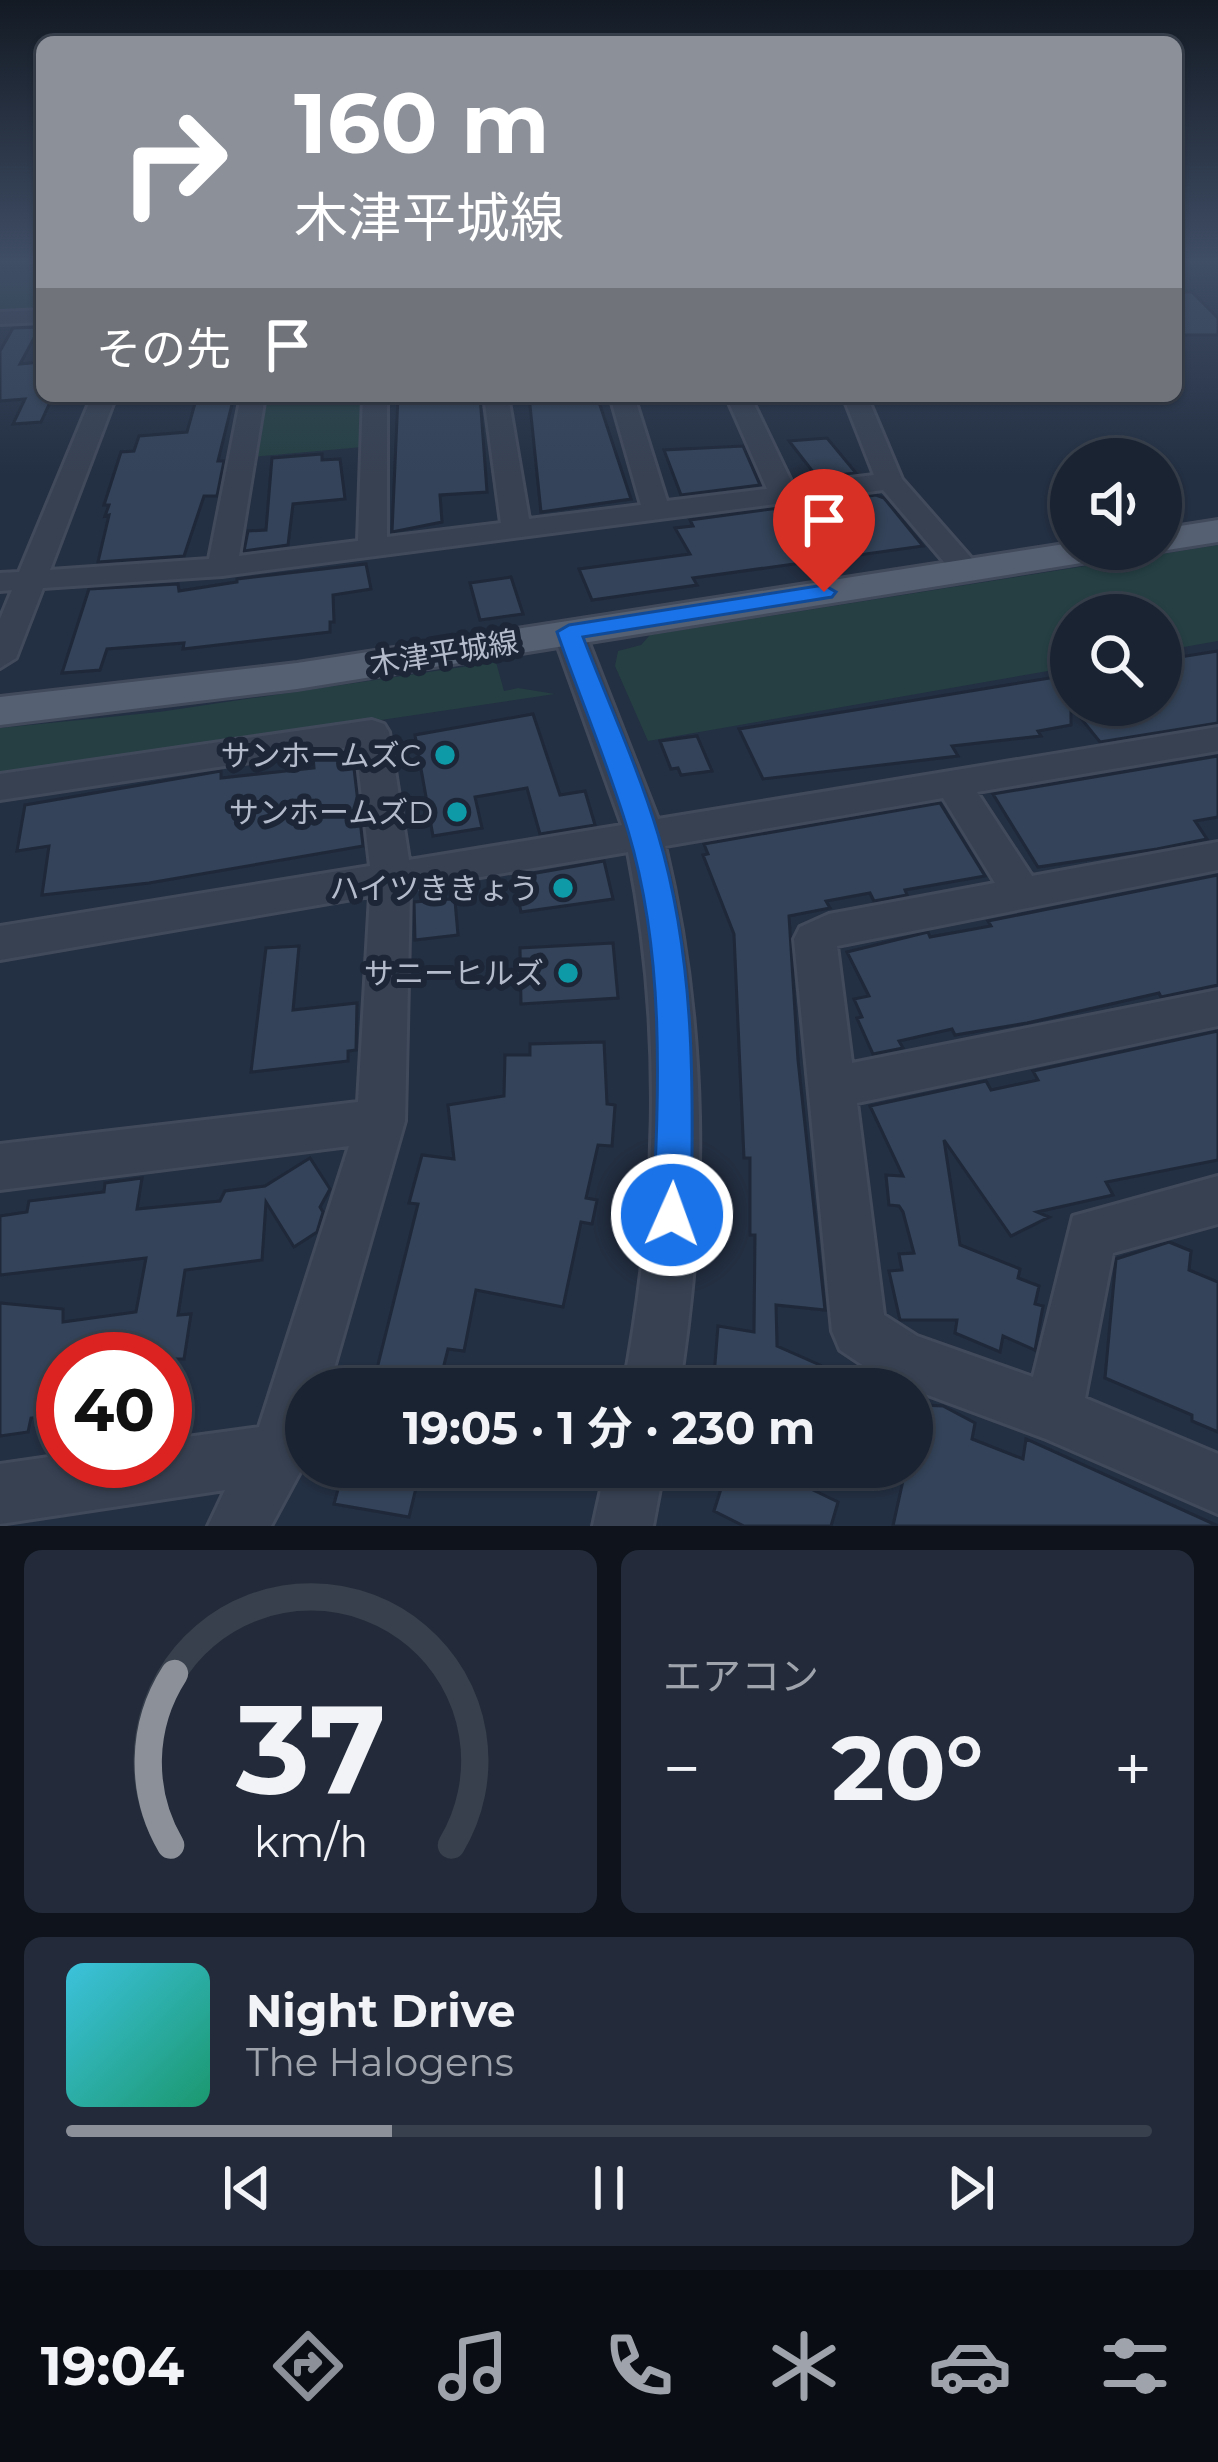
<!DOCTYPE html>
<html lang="ja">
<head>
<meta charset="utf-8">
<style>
  body { margin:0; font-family:Montserrat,"Noto Sans JP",sans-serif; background:#232b3a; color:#f1f3f6; height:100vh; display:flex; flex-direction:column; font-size:45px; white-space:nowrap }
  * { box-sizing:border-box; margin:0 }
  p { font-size:39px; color:#9fa4ac }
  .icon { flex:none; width:66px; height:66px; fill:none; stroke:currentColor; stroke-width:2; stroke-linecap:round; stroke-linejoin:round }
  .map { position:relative; height:1526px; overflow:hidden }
  .drawer { display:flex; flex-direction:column; gap:24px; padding:24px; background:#0e131c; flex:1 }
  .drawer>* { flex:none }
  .banner { position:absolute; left:36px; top:36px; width:1146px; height:366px; border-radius:18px; box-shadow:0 3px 9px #0004,0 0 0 3px #38404d; background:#8c9099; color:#fff; overflow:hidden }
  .controls { position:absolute; left:1050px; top:438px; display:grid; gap:24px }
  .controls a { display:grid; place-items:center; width:132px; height:132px; border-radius:50%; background:#1a2332; box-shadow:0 3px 9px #0004,0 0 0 3px #38404d; font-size:60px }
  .speed { position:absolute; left:36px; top:1332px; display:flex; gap:24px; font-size:60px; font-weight:700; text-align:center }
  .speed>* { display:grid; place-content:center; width:156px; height:156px; border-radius:50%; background:#1a2332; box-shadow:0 3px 9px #0004,0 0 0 3px #38404d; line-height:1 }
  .speed .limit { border:18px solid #d22; background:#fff; color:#111 }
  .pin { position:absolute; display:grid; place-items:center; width:102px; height:102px; color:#fff; margin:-123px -51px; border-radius:50% 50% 50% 0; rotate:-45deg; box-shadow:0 0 12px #0007 }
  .pin .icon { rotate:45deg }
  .me { position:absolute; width:132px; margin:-66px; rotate:2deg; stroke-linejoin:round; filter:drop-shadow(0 0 9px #0008) }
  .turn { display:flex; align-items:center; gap:42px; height:252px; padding:0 60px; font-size:54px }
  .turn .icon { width:156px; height:156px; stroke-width:2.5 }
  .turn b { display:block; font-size:84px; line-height:102px }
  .then { display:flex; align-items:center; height:114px; padding:0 60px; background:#0003; gap:24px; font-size:45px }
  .big { font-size:90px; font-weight:700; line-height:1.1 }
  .drawer .widget { flex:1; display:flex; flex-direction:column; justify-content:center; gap:18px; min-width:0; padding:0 42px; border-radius:18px; background:#232b3a }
  .drawer .dial { align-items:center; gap:0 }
  .dial svg { height:312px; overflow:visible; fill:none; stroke:#38404d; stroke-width:7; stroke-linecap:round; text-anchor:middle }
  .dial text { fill:#f1f3f6; stroke:none }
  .song { display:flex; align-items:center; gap:36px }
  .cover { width:144px; height:144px; border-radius:18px; background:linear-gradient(135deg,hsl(190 70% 55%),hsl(160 70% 35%)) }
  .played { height:12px; border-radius:6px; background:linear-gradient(90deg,#8c9099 30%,#38404d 30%) }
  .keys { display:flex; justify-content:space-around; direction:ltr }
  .heat { display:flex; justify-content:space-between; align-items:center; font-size:66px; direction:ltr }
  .drawer .tiles { flex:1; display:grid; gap:24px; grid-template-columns:1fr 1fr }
  .widget:last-child { grid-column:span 2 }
  .trip { position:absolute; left:285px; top:1368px; width:648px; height:120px; border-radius:60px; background:#1a2332; box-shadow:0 3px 9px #0004,0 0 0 3px #38404d; font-weight:700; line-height:120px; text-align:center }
  .menu { display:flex; height:192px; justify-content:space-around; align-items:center; background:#0a0e14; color:#9fa4ac }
  .menu .icon { width:84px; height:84px }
  .menu .selected { color:#8c9099 }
  .menu b { font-size:54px; color:#f1f3f6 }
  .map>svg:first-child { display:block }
  .green { fill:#253f43 }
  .building { fill:#344359; stroke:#1e2839; stroke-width:3 }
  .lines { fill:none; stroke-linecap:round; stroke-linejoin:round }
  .minor-casing { stroke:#414a5b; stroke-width:6 }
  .major-casing { stroke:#414a5b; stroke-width:6 }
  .minor { fill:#374152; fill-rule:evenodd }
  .major { fill:#556072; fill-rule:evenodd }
  .route { fill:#1a73e8; stroke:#114b97; stroke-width:3 }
  .culture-dot { fill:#0f9aa8; stroke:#1c2637; stroke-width:4.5 }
  .labels { text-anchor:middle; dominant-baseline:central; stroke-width:12; stroke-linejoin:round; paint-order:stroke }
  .street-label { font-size:30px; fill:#b4bccc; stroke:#1c2637 }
  .poi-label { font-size:30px; fill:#b4bccc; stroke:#1c2637; text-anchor:end }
</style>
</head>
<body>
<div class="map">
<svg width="1218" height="1526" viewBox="0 0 1218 1526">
  <rect width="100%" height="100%" fill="#232f42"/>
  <path class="green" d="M 0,261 L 42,261 L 42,312 L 0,314 Z
    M 261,396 L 365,396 L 363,447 L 251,457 Z
    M 1218,545 L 1218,641 L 1161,651 L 1161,615 L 1071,615 L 1071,667 L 648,741 L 615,666 L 618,651 L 641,645 L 650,635 Z
    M 496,662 L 504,691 L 518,688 L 555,694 L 0,777 L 0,728 L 159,712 Z"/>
  <path class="building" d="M 1176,292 L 1192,292 L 1218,318 L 1218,335 L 1176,335 Z
    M 40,327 L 20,364 L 42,362 L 42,396 L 53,396 L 41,422 L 13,424 L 25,399 L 0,401 L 0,351 L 13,328 Z
    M 197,396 L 234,396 L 218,461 L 224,461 L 217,496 L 204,496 L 184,556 L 98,562 L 109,515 L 105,516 L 109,505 L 104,505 L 121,452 L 134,451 L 139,436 L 187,432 Z
    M 398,396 L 480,396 L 487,492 L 440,495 L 442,522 L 392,532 Z
    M 529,396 L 597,396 L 631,499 L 541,512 Z
    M 827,438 L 856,473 L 817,477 L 789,441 Z
    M 743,446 L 760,485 L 681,495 L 664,450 Z
    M 322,454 L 322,460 L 340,459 L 345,499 L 293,504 L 288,545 L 244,551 L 248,531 L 266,530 L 272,458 Z
    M 876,495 L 884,498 L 923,546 L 693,578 L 697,585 L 592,600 L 579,569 L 690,554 L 675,528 L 693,526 L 690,520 Z
    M 366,564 L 371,589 L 333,595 L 334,622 L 330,622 L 330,632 L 183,649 L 184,643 L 107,649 L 100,670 L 62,673 L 89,589 L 178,584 L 179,591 L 237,582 L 237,579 Z
    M 511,577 L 523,614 L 480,620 L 470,583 Z
    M 1218,651 L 1218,723 L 1100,742 L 1071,706 L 1071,725 L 1038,731 L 1041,736 L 952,746 L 958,756 L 763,779 L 739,729 L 1062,676 L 1071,687 L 1071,705 L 1161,705 L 1161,660 Z
    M 533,714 L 560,795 L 585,791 L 595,825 L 540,834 L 527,788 L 475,797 L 482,828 L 433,836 L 415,735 Z
    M 697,736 L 712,771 L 681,775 L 678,768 L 671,769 L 660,741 Z
    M 352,751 L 363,846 L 149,883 L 42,895 L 49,846 L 17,851 L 25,805 L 221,771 L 221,778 L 314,768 L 313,757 Z
    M 1218,756 L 1218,817 L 1195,821 L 1207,839 L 1157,849 L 1038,867 L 993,794 Z
    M 940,803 L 985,876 L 905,890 L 907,895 L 874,901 L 870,893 L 826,901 L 830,908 L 789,916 L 798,1060 L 825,1310 L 776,1305 L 777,1346 L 874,1389 L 713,1389 L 718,1326 L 754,1332 L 755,1235 L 750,1235 L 750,1158 L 744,1158 L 734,934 L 703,855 L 708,854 L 704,844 Z
    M 604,861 L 613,899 L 521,912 L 514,877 Z
    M 1218,875 L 1218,985 L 1161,997 L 1159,993 L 1027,1023 L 955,1035 L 952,1029 L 899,1041 L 903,1048 L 873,1054 L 857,1018 L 862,1017 L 854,999 L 869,996 L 847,952 L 928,932 L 930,937 L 991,926 L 988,921 Z
    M 450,899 L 455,901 L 458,935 L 415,940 L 414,902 Z
    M 613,943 L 618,998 L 521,1004 L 520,948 Z
    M 299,946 L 293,1010 L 357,1003 L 356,1050 L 348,1051 L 348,1061 L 251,1072 L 266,948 Z
    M 1218,1031 L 1218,1160 L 1106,1182 L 1113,1195 L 1037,1212 L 1049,1217 L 1011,1236 L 944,1140 L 960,1245 L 1020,1269 L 1018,1278 L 1039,1286 L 1035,1304 L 1043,1306 L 1035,1350 L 1003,1336 L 1000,1352 L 955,1333 L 957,1320 L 900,1320 L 889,1271 L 902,1270 L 899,1254 L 914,1253 L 903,1212 L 899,1206 L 889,1205 L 886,1175 L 903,1176 L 870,1106 L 986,1081 L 991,1090 L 1038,1080 L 1033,1071 Z
    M 604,1042 L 607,1104 L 615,1105 L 612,1146 L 598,1145 L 586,1198 L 597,1200 L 592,1224 L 581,1222 L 563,1307 L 476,1290 L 464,1351 L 448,1349 L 438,1389 L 372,1389 L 418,1204 L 409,1203 L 422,1155 L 454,1159 L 448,1105 L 504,1096 L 505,1055 L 530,1055 L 530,1044 Z
    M 310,1158 L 330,1189 L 320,1207 L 323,1212 L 317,1232 L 294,1247 L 266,1202 L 262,1260 L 185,1270 L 178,1315 L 191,1314 L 184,1359 L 63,1359 L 63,1414 L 31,1418 L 28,1432 L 0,1436 L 0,1303 L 63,1309 L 63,1322 L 136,1312 L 146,1258 L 0,1275 L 0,1216 L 27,1212 L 29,1201 L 104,1192 L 105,1183 L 142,1178 L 137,1209 L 220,1201 L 225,1191 L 265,1186 Z
    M 1169,1242 L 1191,1251 L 1189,1270 L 1218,1282 L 1218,1432 L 1192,1421 L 1192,1415 L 1105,1378 L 1116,1259 Z
    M 921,1405 L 943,1406 L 975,1423 L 972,1439 L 1023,1459 L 1026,1439 L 1218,1526 L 893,1526 L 906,1467 L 912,1467 Z
    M 344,1467 L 421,1467 L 409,1517 L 334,1504 Z
    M 728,1467 L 765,1467 L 838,1502 L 831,1526 L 744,1526 L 714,1511 Z"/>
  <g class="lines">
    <g class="minor-casing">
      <path id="minor" d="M 42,310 L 42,322 L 0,324 L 0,312 Z
        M 92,396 L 116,396 L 50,570 L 209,559 L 241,396 L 265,396 L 239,556 L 358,541 L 363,396 L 387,396 L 387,537 L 501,523 L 484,396 L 508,396 L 529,519 L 641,505 L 610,396 L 634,396 L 667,501 L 767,489 L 726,396 L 750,396 L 793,485 L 874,475 L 843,396 L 867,396 L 902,479 L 981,569 L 966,578 L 955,575 L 883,490 L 222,576 L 43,588 L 16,658 L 0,668 L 0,619 L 12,590 L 0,591 L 0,573 L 19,572 Z
        M 569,623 L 585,633 L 658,819 L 1218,727 L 1218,751 L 977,792 L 1032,876 L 1218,842 L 1218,870 L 837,946 L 852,1063 L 1218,990 L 1218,1026 L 857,1103 L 884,1315 L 917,1336 L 1033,1377 L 1073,1216 L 1218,1176 L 1218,1224 L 1113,1253 L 1085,1398 L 1218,1454 L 1218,1514 L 1046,1439 L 882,1378 L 840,1350 L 832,1331 L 794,939 L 800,927 L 829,914 L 995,883 L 943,798 L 665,846 C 708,1027 708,1206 679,1389 L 623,1389 C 657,1209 664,1032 628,852 L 410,889 L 405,1121 L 328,1389 L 306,1389 L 306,1461 L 271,1526 L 208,1526 L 225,1490 L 0,1524 L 0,1464 L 63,1455 L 63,1461 L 165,1461 L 165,1440 L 259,1427 L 349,1146 L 0,1190 L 0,1144 L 358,1102 L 370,896 L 0,960 L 0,926 L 370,866 L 356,746 L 0,800 L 0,774 L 372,720 L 384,724 L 389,732 L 409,860 L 622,825 L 553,633 Z
        M 606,1467 L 664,1467 L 653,1526 L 593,1526 Z"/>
    </g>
    <g class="major-casing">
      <path id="major" d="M 1218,520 L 1218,542 L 1161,551 L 1154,549 L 1161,549 L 1161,529 Z
        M 1071,543 L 1071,549 L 1118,549 L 1113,557 L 1100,560 L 297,689 L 0,725 L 0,697 L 297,663 Z"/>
    </g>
    <use href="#minor" class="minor"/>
    <use href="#major" class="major"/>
  </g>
  <linearGradient id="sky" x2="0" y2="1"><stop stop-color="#131a24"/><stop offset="0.55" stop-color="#3f4d65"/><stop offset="1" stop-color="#3f4d65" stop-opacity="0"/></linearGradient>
  <rect width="1218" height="475" fill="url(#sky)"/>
  <path class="route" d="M 824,585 L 836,592 L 832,597 L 583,637 C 608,702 638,767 658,834 C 695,957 694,1088 691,1215 L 686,1228 L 672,1233 L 659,1228 L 653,1215 C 659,1088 665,954 628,831 C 608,764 580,698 557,632 L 569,625 Z"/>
  <g class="culture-dot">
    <circle cx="445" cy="755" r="12"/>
    <circle cx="457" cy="812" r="12"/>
    <circle cx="563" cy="888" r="12"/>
    <circle cx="568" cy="973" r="12"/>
  </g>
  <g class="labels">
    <g class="street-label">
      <text transform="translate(444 653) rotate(-9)">木津平城線</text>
    </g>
    <g class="poi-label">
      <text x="421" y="755">サンホームズC</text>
      <text x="433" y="812">サンホームズD</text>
      <text x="539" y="888">ハイツききょう</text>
      <text x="544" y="973">サニーヒルズ</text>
    </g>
  </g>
</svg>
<div class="controls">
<a><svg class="icon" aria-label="sound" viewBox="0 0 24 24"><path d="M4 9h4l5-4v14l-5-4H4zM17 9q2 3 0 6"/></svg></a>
<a><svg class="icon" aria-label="search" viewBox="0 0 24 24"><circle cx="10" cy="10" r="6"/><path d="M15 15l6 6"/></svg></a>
</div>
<div class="speed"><div class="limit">40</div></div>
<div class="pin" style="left:824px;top:592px;background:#d93025"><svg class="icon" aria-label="arrive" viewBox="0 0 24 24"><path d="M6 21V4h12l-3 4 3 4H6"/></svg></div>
<svg class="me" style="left:672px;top:1215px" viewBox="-20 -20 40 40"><circle r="17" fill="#1a73e8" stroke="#fff" stroke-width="3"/><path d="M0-11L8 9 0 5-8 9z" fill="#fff"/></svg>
<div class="trip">19:05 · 1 分 · 230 m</div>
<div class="banner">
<div class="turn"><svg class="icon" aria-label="right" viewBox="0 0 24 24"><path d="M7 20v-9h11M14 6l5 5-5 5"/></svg><div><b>160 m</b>木津平城線</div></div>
<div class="then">その先<svg class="icon" aria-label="arrive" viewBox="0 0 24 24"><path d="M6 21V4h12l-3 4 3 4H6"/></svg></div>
</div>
</div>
<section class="drawer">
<div class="tiles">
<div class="widget dial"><svg viewBox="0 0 100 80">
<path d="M14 69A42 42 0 1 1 86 69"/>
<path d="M14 69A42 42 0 0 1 15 25" stroke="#8c9099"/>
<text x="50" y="56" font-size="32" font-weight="700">37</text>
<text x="50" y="72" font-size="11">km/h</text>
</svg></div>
<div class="widget"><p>エアコン</p>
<div class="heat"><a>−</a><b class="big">20°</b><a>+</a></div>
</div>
<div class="widget">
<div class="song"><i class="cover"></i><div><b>Night Drive</b><p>The Halogens</p></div></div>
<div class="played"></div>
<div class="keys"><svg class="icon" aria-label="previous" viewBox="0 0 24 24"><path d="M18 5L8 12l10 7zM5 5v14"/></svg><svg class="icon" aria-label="pause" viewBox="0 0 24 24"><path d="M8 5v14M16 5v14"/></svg><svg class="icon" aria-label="next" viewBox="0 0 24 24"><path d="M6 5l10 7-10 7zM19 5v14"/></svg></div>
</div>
</div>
</section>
<nav class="menu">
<b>19:04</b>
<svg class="icon selected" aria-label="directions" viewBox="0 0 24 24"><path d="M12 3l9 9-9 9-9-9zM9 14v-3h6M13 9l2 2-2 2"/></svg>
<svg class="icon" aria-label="music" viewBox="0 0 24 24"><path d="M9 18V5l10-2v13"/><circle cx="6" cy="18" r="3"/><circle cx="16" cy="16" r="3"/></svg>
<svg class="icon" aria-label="phone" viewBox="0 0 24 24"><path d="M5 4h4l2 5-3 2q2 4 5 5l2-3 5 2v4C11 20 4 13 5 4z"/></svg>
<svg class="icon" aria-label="climate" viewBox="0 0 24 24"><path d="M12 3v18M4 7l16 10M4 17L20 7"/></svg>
<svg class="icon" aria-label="car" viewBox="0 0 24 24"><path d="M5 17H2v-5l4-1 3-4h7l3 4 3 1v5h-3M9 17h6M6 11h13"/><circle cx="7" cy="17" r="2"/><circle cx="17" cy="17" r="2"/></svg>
<svg class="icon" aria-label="filters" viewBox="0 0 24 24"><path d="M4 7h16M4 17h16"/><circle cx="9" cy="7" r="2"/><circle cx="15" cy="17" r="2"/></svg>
</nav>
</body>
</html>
